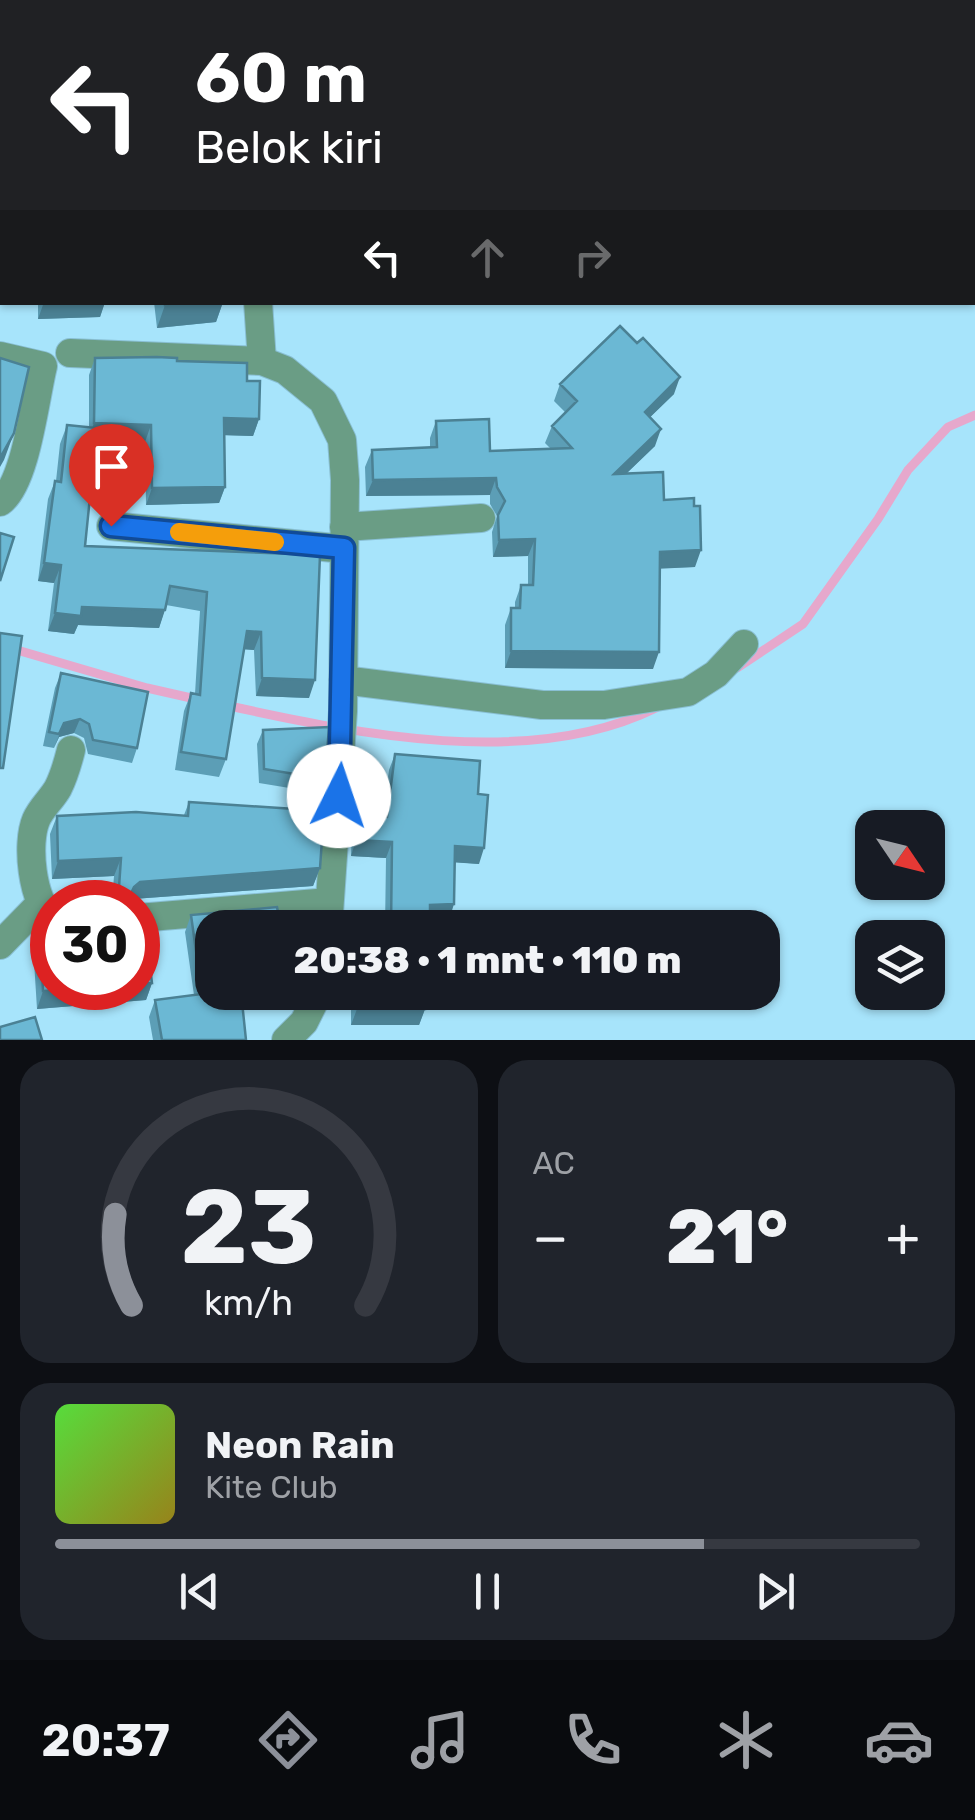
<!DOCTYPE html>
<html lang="id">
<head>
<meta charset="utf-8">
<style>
  body { margin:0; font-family:Rubik,sans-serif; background:#20242c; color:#f1f3f6; height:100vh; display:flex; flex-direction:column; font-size:38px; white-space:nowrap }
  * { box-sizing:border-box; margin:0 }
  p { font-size:32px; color:#9ea1a6 }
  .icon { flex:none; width:55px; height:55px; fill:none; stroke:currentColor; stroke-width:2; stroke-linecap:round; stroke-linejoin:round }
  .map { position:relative; height:1040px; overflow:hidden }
  .drawer { display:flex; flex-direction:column; gap:20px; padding:20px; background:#0d0f14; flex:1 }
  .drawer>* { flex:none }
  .guide { position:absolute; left:0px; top:0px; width:975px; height:305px; box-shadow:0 2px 8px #0004; background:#202124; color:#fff; overflow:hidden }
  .needle { width:65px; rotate:125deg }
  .fabs { position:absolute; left:855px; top:810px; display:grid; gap:20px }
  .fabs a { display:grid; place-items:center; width:90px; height:90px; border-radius:20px; background:#171b24; box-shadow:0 2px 8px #0004; font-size:50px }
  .speed { position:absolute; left:30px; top:880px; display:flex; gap:20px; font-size:50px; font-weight:700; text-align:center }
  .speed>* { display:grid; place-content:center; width:130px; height:130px; border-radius:50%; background:#171b24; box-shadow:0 2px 8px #0004; line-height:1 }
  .speed .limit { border:15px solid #d22; background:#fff; color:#111 }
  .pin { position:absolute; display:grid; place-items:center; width:85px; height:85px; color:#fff; margin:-102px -42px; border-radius:50% 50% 50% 0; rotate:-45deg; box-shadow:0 0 10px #0007 }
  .pin .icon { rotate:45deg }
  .me { position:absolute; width:110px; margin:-55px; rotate:4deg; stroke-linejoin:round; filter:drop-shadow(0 0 8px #0008) }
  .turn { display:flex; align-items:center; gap:35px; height:210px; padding:0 30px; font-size:45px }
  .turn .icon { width:130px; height:130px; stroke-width:2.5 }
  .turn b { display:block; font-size:70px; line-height:85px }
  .lanes { display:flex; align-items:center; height:95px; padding:0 30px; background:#0003; justify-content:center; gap:50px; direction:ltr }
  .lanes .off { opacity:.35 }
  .big { font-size:75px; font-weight:800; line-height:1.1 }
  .drawer .card { flex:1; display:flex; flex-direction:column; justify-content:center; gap:15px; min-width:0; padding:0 35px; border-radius:30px; background:#20242c }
  .drawer .dial { align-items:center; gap:0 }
  .dial svg { height:260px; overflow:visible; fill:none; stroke:#363941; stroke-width:7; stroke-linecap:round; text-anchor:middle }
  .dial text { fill:#f1f3f6; stroke:none }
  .song { display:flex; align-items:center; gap:30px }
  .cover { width:120px; height:120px; border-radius:15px; background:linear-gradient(135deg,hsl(110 70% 55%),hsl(50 70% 35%)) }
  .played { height:10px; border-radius:5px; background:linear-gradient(90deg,#8c9099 75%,#363941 75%) }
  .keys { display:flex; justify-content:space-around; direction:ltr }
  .heat { display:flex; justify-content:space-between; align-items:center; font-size:55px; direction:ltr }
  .drawer .tiles { flex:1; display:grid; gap:20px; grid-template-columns:1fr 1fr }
  .card:last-child { grid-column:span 2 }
  .trip { position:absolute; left:195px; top:910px; width:585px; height:100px; border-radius:30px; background:#171b24; box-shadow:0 2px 8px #0004; font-weight:800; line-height:100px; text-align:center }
  .menu { display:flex; height:160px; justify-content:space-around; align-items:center; background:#090b0e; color:#9ea1a6 }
  .menu .icon { width:70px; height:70px }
  .menu .on { color:#8c9099 }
  .menu b { font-size:45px; color:#f1f3f6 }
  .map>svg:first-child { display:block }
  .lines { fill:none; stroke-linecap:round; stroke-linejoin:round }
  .stream { stroke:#e6a8cc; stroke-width:9 }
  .minor-casing { stroke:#89bfd3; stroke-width:30 }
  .minor { stroke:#6a9d85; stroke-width:28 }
  .wall { fill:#5c9eb6 }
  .shaded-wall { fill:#4b8194 }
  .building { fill:#6bb8d4; stroke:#4b8194; stroke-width:2.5 }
  .route-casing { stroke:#114b97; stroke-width:25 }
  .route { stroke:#1a73e8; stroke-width:18 }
  .slow { stroke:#f59e0b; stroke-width:18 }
</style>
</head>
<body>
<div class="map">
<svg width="975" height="1040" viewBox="0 0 975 1040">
  <rect width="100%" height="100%" fill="#a7e4fb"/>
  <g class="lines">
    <path class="stream" d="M 0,645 L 147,688 L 200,700
      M 737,668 L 803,624 L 878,519 L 908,470 L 948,427 L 975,415
      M 225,705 C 357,734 530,770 656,708"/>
    <g class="minor-casing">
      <path id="minor" d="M 258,302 L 262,361 L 285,370 L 323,401 L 342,440 L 345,480 L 343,711 L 328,928
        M 70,353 L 262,361
        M 0,356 L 43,366 C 35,398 26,484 0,502
        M 111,526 L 344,549
        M 344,527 L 481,518
        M 343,680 L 542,705 L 604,705 L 688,692 L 716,674 L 744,644
        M 52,918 C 32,901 26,844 36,820 C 41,808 52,799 58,788 C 64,776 68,762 71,750
        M 138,918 L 329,902
        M 0,945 L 40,904
        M 286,1040 L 304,1022 L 319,992"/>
    </g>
    <use href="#minor" class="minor"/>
  </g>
  <path class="wall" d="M 38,302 L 105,302 L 100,317 L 38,319 Z
    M 154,302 L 223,302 L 216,322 L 157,328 Z
    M 95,358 L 177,361 L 247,381 L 259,419 L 253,436 L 224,435 L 225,487 L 219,503 L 146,505 L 145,442 L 96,440 L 85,546 L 320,555 L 309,698 L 256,696 L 254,650 L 244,649 L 226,759 L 219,777 L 175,770 L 184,711 L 191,693 L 195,694 L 200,611 L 166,605 L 159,628 L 78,625 L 74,634 L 48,631 L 54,583 L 38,581 L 48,499 L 55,481 L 56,481 L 60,444 L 67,425 L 89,427 L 89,375 Z
    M 560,384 L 674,394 L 650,417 L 655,446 L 626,474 L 664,500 L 695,567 L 660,568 L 653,669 L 505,668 L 505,625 L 511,608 L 515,608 L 515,602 L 521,585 L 528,585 L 528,556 L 493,557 L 492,532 L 497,516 L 490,504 L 490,495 L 366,496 L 365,467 L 372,450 L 430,448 L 430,438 L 436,421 L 490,451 L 550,448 L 545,443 L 552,426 L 566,413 L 554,401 Z
    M 61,673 L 137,748 L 132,763 L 88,754 L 84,738 L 74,733 L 59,737 L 54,748 L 43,746 L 55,688 Z
    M 263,730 L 325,779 L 320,793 L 259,783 L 257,744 Z
    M 395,754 L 478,794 L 479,864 L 455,862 L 449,920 L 430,921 L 430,928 L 385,928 L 386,858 L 351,856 L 352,831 L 358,815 L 383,817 L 389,770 Z
    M 189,802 L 320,868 L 313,886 L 133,899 L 129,902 L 112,902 L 114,876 L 52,879 L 50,834 L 57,816 L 184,815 Z
    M 277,907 L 281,928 L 212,928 L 246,1040 L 153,1040 L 149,1017 L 155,1000 L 194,995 L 185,932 L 191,915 Z
    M 40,927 L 152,983 L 146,1000 L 37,1009 L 33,945 Z
    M 351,992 L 425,992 L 425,1009 L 419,1025 L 351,1025 Z"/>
  <path class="shaded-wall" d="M 223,0 L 240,0 L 239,2 L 222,2 Z
    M 555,0 L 579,0 L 554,2 Z
    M 0,180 L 2,180 L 2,202 L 0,202 Z
    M 44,302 L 105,302 L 100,317 L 38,319 Z
    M 194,302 L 223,302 L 216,322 L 157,328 L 165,305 Z
    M 680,377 L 674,394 L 638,429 L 645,412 Z
    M 224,418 L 259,419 L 253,436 L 218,435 Z
    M 94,423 L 151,425 L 145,442 L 88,440 Z
    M 661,429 L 655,446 L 608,491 L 614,474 Z
    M 14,433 L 4,460 L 0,467 L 0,458 Z
    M 496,478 L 490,495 L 366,496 L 373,480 Z
    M 225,487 L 219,503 L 146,505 L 152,488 Z
    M 535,539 L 528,556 L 493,557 L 499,540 Z
    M 701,550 L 695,567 L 654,569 L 660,552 Z
    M 44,563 L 61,565 L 54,583 L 38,581 Z
    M 82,607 L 165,610 L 159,628 L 78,625 L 74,634 L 48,631 L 55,613 Z
    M 247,631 L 261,632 L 254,650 L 240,649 Z
    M 511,651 L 659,652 L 653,669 L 505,668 Z
    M 262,678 L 315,680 L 309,698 L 256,696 Z
    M 80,719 L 74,733 L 59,737 L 54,748 L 64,723 Z
    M 356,840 L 392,842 L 386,858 L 351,856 Z
    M 455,846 L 484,848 L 479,864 L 449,862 Z
    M 121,858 L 114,876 L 52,879 L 58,861 Z
    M 320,868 L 313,886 L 133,899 L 127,902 L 134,887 L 140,882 Z
    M 454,904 L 449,920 L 424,921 L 430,905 Z
    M 152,983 L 146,1000 L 37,1009 L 43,991 L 91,988 L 138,988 L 138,984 Z
    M 357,1009 L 425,1009 L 419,1025 L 351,1025 Z"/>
  <path class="building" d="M 40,0 L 227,0 L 223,0 L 223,2 L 40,2 Z
    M 289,0 L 341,0 L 341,2 L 289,2 Z
    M 438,0 L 504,0 L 504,2 L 438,2 Z
    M 0,148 L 2,148 L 2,180 L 0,180 Z
    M 165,302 L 194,302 L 165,305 Z
    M 620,326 L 637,343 L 643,338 L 680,377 L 645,412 L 661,429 L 614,474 L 663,472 L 664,500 L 694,498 L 694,506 L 700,506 L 701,550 L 660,552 L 659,652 L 511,651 L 511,608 L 520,608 L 521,585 L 533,585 L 535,539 L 499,540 L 498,515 L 505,501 L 497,487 L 496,478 L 373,480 L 372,450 L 437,447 L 436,421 L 489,419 L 490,451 L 572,448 L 552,426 L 577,401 L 560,384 Z
    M 157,357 L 177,358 L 177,361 L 247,363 L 247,381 L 260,381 L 259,419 L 224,418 L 225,487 L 152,488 L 151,425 L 94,423 L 95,358 Z
    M 0,358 L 29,367 L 14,433 L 0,458 Z
    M 67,425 L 97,428 L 85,546 L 320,555 L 315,680 L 262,678 L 261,632 L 247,631 L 226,759 L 181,752 L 191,693 L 200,695 L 207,592 L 170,586 L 165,610 L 82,607 L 81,616 L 55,613 L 61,565 L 44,563 L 55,481 L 61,482 Z
    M 0,533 L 14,537 L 0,581 Z
    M 0,633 L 22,636 L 3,768 L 0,768 Z
    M 61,673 L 148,692 L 137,748 L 93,740 L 89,724 L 80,719 L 64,723 L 59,734 L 49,732 Z
    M 329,727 L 325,779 L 264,769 L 263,730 Z
    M 395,754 L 480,761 L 478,794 L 488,795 L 484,848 L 455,846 L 454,904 L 430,905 L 430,928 L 391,928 L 392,842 L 356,840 L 358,815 L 387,817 Z
    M 189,802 L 324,811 L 320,868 L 140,882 L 134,887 L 127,902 L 118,902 L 121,858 L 58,861 L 57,816 L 136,812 L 188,816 Z
    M 277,907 L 281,928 L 239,928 L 236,920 L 232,920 L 233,928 L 212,928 L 212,992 L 241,992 L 246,1040 L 162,1040 L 155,1000 L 202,994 L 191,915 Z
    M 138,914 L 144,918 L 152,983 L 138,984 Z
    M 52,926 L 52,988 L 91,988 L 43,991 L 40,927 Z
    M 357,992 L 425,992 L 425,1009 L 357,1009 Z
    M 35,1017 L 42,1040 L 0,1040 L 0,1027 Z"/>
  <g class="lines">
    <g class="route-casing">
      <path id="route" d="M 111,526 L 344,548 L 339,796"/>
    </g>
    <use href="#route" class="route"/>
    <path class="slow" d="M 179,532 L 275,542"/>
  </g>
</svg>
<div class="fabs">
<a><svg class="needle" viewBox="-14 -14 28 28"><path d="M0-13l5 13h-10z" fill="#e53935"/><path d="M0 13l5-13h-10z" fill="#9ea1a6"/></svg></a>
<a><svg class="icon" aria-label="layers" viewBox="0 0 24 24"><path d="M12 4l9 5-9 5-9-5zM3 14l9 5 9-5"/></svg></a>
</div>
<div class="speed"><div class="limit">30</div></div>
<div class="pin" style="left:111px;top:526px;background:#d93025"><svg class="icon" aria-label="arrive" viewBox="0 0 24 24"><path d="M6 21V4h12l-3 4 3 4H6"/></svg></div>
<svg class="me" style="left:339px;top:796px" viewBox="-20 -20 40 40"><circle r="19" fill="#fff"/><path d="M0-13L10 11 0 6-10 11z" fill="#1a73e8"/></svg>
<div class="trip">20:38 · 1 mnt · 110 m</div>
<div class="guide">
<div class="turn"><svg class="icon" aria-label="left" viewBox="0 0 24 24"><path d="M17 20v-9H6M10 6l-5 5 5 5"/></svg><div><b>60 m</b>Belok kiri</div></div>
<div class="lanes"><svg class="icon" aria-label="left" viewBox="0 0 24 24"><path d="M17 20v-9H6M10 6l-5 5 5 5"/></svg><svg class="icon off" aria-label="ahead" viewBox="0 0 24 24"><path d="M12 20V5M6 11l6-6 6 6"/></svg><svg class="icon off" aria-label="right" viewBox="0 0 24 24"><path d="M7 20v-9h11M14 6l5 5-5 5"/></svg></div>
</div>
</div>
<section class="drawer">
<div class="tiles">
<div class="card dial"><svg viewBox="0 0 100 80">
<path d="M14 69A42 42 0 1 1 86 69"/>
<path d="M14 69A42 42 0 0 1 9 41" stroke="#8c9099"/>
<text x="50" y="56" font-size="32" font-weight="700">23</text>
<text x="50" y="72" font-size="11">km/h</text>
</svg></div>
<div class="card"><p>AC</p>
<div class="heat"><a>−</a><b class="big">21°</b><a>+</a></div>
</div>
<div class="card">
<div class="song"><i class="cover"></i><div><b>Neon Rain</b><p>Kite Club</p></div></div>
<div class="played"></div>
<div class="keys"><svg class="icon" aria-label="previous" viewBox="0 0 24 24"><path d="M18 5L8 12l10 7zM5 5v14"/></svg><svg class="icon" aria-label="pause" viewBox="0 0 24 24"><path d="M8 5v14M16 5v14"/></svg><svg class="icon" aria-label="next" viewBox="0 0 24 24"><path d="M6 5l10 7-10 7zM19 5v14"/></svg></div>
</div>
</div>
</section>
<nav class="menu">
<b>20:37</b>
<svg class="icon on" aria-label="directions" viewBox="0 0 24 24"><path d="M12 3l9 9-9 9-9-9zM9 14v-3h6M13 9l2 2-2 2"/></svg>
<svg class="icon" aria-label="music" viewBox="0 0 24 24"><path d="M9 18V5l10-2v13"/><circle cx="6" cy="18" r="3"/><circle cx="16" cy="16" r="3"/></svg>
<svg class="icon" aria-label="phone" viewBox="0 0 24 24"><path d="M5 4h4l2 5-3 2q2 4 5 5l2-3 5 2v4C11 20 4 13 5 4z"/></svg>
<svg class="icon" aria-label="climate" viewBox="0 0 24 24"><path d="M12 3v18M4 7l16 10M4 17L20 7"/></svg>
<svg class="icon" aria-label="car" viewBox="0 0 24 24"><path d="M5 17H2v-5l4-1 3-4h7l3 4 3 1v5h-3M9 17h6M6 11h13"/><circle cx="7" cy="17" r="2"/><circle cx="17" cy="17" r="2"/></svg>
</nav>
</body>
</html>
